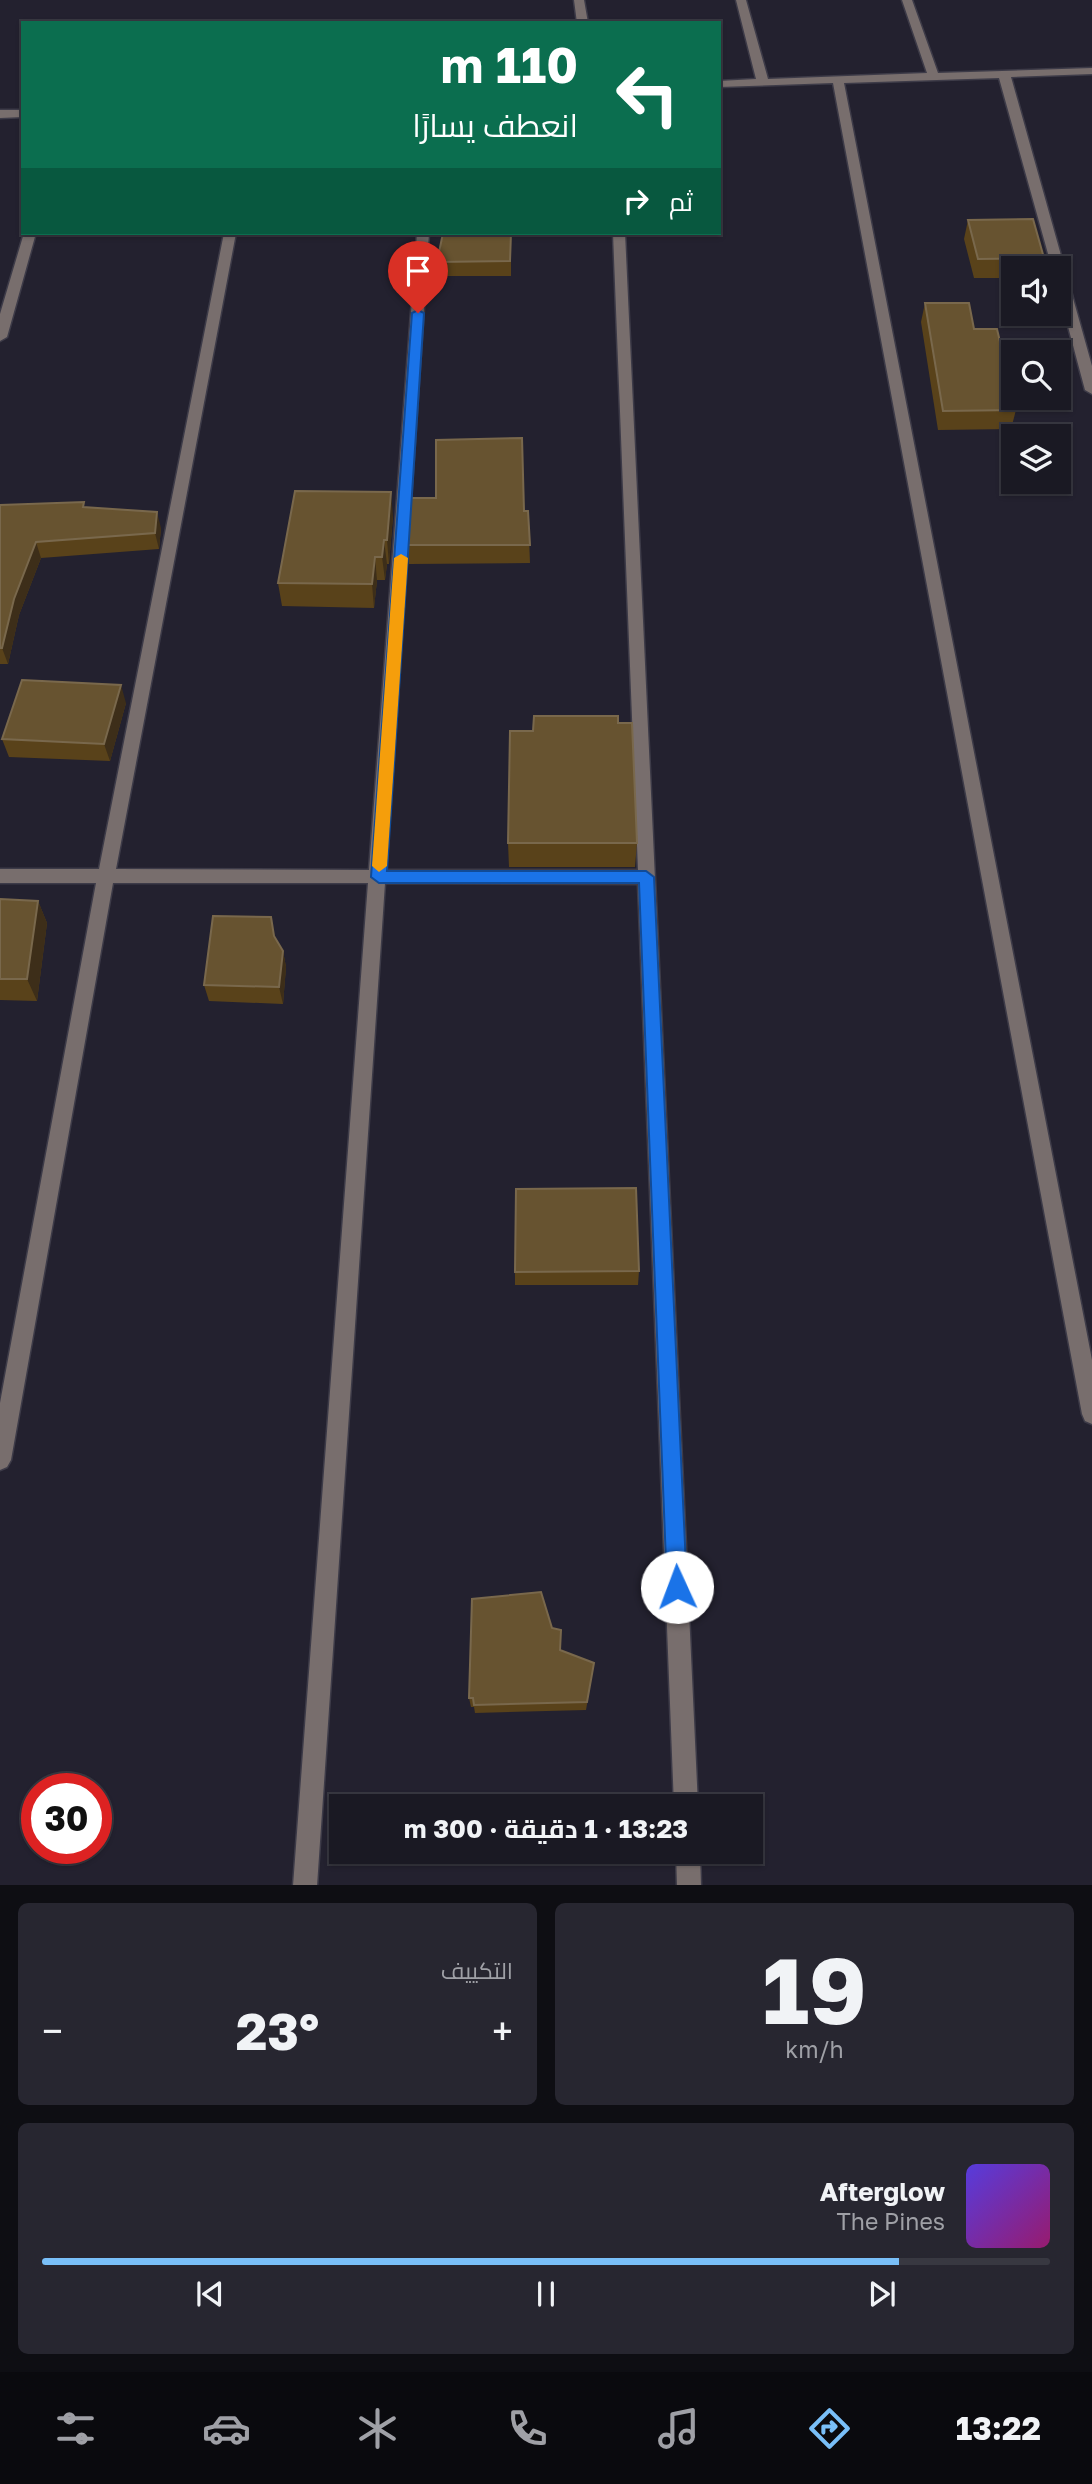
<!DOCTYPE html>
<html lang="ar">
<head>
<meta charset="utf-8">
<style>
  body { margin:0; font-family:"Golos Text",Cairo,sans-serif; background:#272630; color:#f1f3f6; direction:rtl; height:100vh; display:flex; flex-direction:column; font-size:26px; white-space:nowrap }
  * { box-sizing:border-box; margin:0 }
  p { font-size:23px; color:#9fa0a6 }
  .icon { flex:none; width:38px; height:38px; fill:none; stroke:currentColor; stroke-width:2; stroke-linecap:round; stroke-linejoin:round }
  .map { position:relative; height:1885px; overflow:hidden; direction:ltr }
  .details { display:flex; flex-direction:column; gap:18px; padding:18px; background:#0e0e13; flex:1 }
  .details>* { flex:none }
  .guide { position:absolute; left:21px; top:21px; width:700px; height:214px; border-radius:0px; box-shadow:0 2px 5px #0004,0 0 0 2px #383841; direction:rtl; background:#0b6e4f; color:#fff; overflow:hidden }
  .buttons { position:absolute; left:1001px; top:256px; display:grid; gap:14px }
  .buttons a { display:grid; place-items:center; width:70px; height:70px; border-radius:0px; background:#1a1923; box-shadow:0 2px 5px #0004,0 0 0 2px #383841; font-size:35px }
  .speed { position:absolute; left:21px; top:1773px; display:flex; gap:14px; font-size:35px; font-weight:700; text-align:center }
  .speed>* { display:grid; place-content:center; width:91px; height:91px; border-radius:50%; background:#1a1923; box-shadow:0 2px 5px #0004,0 0 0 2px #383841; line-height:1 }
  .speed .limit { border:10px solid #d22; background:#fff; color:#111 }
  .pin { position:absolute; display:grid; place-items:center; width:60px; height:60px; color:#fff; margin:-72px -30px; border-radius:50% 50% 50% 0; rotate:-45deg; box-shadow:0 0 7px #0007 }
  .pin .icon { rotate:45deg }
  .me { position:absolute; width:77px; margin:-38px; rotate:358deg; stroke-linejoin:round; filter:drop-shadow(0 0 5px #0008) }
  .turn { display:flex; align-items:center; gap:24px; height:147px; padding:0 28px; font-size:32px }
  .turn .icon { width:91px; height:91px; stroke-width:2.5 }
  .turn b { display:block; font-size:49px; line-height:60px }
  .then { display:flex; align-items:center; height:66px; padding:0 28px; background:#0003; gap:14px; font-size:26px }
  .big { font-size:52px; font-weight:700; line-height:1.1 }
  .details .widget { flex:1; display:flex; flex-direction:column; justify-content:center; gap:10px; min-width:0; padding:0 24px; border-radius:10px; background:#272630 }
  .details .dial { align-items:center; gap:0 }
  .dial b { font-size:91px; line-height:1 }
  .song { display:flex; align-items:center; gap:21px }
  .cover { width:84px; height:84px; border-radius:10px; background:linear-gradient(135deg,hsl(250 70% 55%),hsl(320 70% 35%)) }
  .played { height:7px; border-radius:4px; background:linear-gradient(90deg,#79bff8 85%,#383841 85%) }
  .keys { display:flex; justify-content:space-around; direction:ltr }
  .heat { display:flex; justify-content:space-between; align-items:center; font-size:38px; direction:ltr }
  .details .tiles { flex:1; display:grid; gap:18px; grid-template-columns:1fr 1fr }
  .widget:last-child { grid-column:span 2 }
  .trip { position:absolute; left:329px; top:1794px; width:434px; height:70px; border-radius:0px; background:#1a1923; box-shadow:0 2px 5px #0004,0 0 0 2px #383841; font-weight:700; line-height:70px; text-align:center; direction:rtl }
  .tab-bar { display:flex; height:112px; justify-content:space-around; align-items:center; background:#0a0a0e; color:#9fa0a6 }
  .tab-bar .icon { width:49px; height:49px }
  .tab-bar .active { color:#79bff8 }
  .tab-bar b { font-size:32px; color:#f1f3f6 }
  .map>svg:first-child { display:block }
  .lines { fill:none; stroke-linecap:round; stroke-linejoin:round }
  .minor-casing { stroke:#3d3b48; stroke-width:3 }
  .minor { fill:#786e6d; fill-rule:evenodd }
  .wall { fill:#59421a }
  .shaded-wall { fill:#3d2e19 }
  .building { fill:#675330; stroke:#79684c; stroke-width:2 }
  .route { fill:#1a73e8; stroke:#114b97; stroke-width:2 }
  .slow { fill:#f59e0b }
</style>
</head>
<body>
<div class="map">
<svg width="1092" height="1886" viewBox="0 0 1092 1886">
  <rect width="100%" height="100%" fill="#23212f"/>
  <g class="lines">
    <g class="minor-casing">
      <path id="minor" d="M 574,0 L 584,0 L 588,23 L 577,23 Z
        M 736,0 L 746,0 L 768,79 L 927,73 L 902,0 L 912,0 L 938,73 L 1092,68 L 1092,74 L 1011,77 L 1092,366 L 1092,394 L 1085,390 L 1059,293 L 1059,268 L 1052,268 L 999,78 L 844,83 L 1092,1360 L 1092,1424 L 1085,1421 L 1082,1414 L 833,83 L 719,87 L 719,81 L 756,79 Z
        M 0,110 L 23,110 L 23,117 L 0,118 Z
        M 24,233 L 36,233 L 7,337 L 0,341 L 0,314 Z
        M 224,233 L 236,233 L 116,869 L 369,870 L 417,233 L 429,233 L 386,870 L 638,870 L 613,233 L 625,233 L 698,1806 L 674,1806 L 638,884 L 385,883 L 317,1886 L 293,1886 L 368,883 L 113,883 L 11,1460 L 7,1467 L 0,1470 L 0,1403 L 96,883 L 0,883 L 0,869 L 99,869 Z
        M 676,1852 L 700,1852 L 701,1886 L 677,1886 Z"/>
    </g>
    <use href="#minor" class="minor"/>
  </g>
  <path class="wall" d="M 968,220 L 1044,258 L 1042,268 L 1013,268 L 1013,278 L 974,278 L 964,239 Z
    M 511,233 L 511,276 L 438,276 L 437,262 Z
    M 925,303 L 974,329 L 1016,410 L 1011,429 L 938,430 L 921,322 Z
    M 0,505 L 85,507 L 161,528 L 159,549 L 41,558 L 19,615 L 8,664 L 0,664 Z
    M 528,511 L 530,563 L 409,564 L 408,545 Z
    M 393,516 L 389,564 L 387,564 L 385,580 L 377,580 L 374,608 L 282,606 L 278,583 Z
    M 126,703 L 110,761 L 9,757 L 2,739 Z
    M 618,723 L 637,843 L 635,867 L 509,867 L 508,843 L 533,731 Z
    M 0,899 L 38,901 L 47,923 L 37,1001 L 0,1000 Z
    M 275,938 L 283,951 L 286,967 L 283,1004 L 209,1001 L 204,985 Z
    M 639,1271 L 638,1285 L 515,1285 L 515,1272 Z
    M 552,1628 L 560,1650 L 594,1663 L 586,1710 L 475,1713 L 474,1707 L 471,1707 L 469,1698 Z"/>
  <path class="shaded-wall" d="M 391,492 L 393,516 L 389,564 L 387,540 Z
    M 157,512 L 161,528 L 159,549 L 155,533 Z
    M 384,540 L 387,564 L 385,580 L 382,557 Z
    M 36,542 L 41,558 L 19,615 L 8,664 L 2,648 L 14,599 Z
    M 375,557 L 377,580 L 374,608 L 372,584 Z
    M 121,685 L 126,703 L 110,761 L 104,744 Z
    M 38,901 L 47,923 L 37,1001 L 27,979 Z
    M 283,951 L 286,967 L 283,1004 L 279,987 Z"/>
  <path class="building" d="M 1033,219 L 1044,258 L 978,259 L 968,220 Z
    M 443,233 L 511,233 L 510,261 L 437,262 Z
    M 925,303 L 969,303 L 974,329 L 997,329 L 1016,410 L 943,411 Z
    M 522,438 L 524,511 L 528,511 L 530,545 L 408,545 L 411,498 L 436,498 L 436,440 Z
    M 295,491 L 391,492 L 387,540 L 384,540 L 382,557 L 375,557 L 372,584 L 278,583 Z
    M 84,502 L 83,507 L 157,512 L 155,533 L 36,542 L 14,599 L 2,648 L 0,648 L 0,505 Z
    M 22,680 L 121,685 L 104,744 L 2,739 Z
    M 534,716 L 618,716 L 618,723 L 632,723 L 637,843 L 508,843 L 510,731 L 533,731 Z
    M 0,899 L 38,901 L 27,979 L 0,979 Z
    M 213,916 L 271,917 L 274,936 L 283,951 L 279,987 L 204,985 Z
    M 636,1188 L 639,1271 L 515,1272 L 516,1189 Z
    M 541,1592 L 552,1628 L 561,1630 L 560,1650 L 594,1663 L 587,1702 L 474,1705 L 473,1698 L 469,1698 L 472,1599 Z"/>
  <path class="route" d="M 418,310 L 424,313 L 387,871 L 646,871 L 654,877 L 687,1587 L 684,1595 L 677,1597 L 669,1595 L 667,1587 L 639,883 L 379,883 L 371,877 L 412,313 Z"/>
  <path class="slow" d="M 401,554 L 408,558 L 387,866 L 379,872 L 372,866 L 394,558 Z"/>
</svg>
<div class="buttons">
<a><svg class="icon" aria-label="sound" viewBox="0 0 24 24"><path d="M4 9h4l5-4v14l-5-4H4zM17 9q2 3 0 6"/></svg></a>
<a><svg class="icon" aria-label="search" viewBox="0 0 24 24"><circle cx="10" cy="10" r="6"/><path d="M15 15l6 6"/></svg></a>
<a><svg class="icon" aria-label="layers" viewBox="0 0 24 24"><path d="M12 4l9 5-9 5-9-5zM3 14l9 5 9-5"/></svg></a>
</div>
<div class="speed"><div class="limit">30</div></div>
<div class="pin" style="left:418px;top:313px;background:#d93025"><svg class="icon" aria-label="arrive" viewBox="0 0 24 24"><path d="M6 21V4h12l-3 4 3 4H6"/></svg></div>
<svg class="me" style="left:677px;top:1587px" viewBox="-20 -20 40 40"><circle r="19" fill="#fff"/><path d="M0-13L10 11 0 6-10 11z" fill="#1a73e8"/></svg>
<div class="trip">13:23 · 1 دقيقة · 300 m</div>
<div class="guide">
<div class="turn"><svg class="icon" aria-label="left" viewBox="0 0 24 24"><path d="M17 20v-9H6M10 6l-5 5 5 5"/></svg><div><b>110 m</b>انعطف يسارًا</div></div>
<div class="then">ثم<svg class="icon" aria-label="right" viewBox="0 0 24 24"><path d="M7 20v-9h11M14 6l5 5-5 5"/></svg></div>
</div>
</div>
<section class="details">
<div class="tiles">
<div class="widget dial"><b>19</b><p>km/h</p></div>
<div class="widget"><p>التكييف</p>
<div class="heat"><a>−</a><b class="big">23°</b><a>+</a></div>
</div>
<div class="widget">
<div class="song"><i class="cover"></i><div><b>Afterglow</b><p>The Pines</p></div></div>
<div class="played"></div>
<div class="keys"><svg class="icon" aria-label="previous" viewBox="0 0 24 24"><path d="M18 5L8 12l10 7zM5 5v14"/></svg><svg class="icon" aria-label="pause" viewBox="0 0 24 24"><path d="M8 5v14M16 5v14"/></svg><svg class="icon" aria-label="next" viewBox="0 0 24 24"><path d="M6 5l10 7-10 7zM19 5v14"/></svg></div>
</div>
</div>
</section>
<nav class="tab-bar">
<b>13:22</b>
<svg class="icon active" aria-label="directions" viewBox="0 0 24 24"><path d="M12 3l9 9-9 9-9-9zM9 14v-3h6M13 9l2 2-2 2"/></svg>
<svg class="icon" aria-label="music" viewBox="0 0 24 24"><path d="M9 18V5l10-2v13"/><circle cx="6" cy="18" r="3"/><circle cx="16" cy="16" r="3"/></svg>
<svg class="icon" aria-label="phone" viewBox="0 0 24 24"><path d="M5 4h4l2 5-3 2q2 4 5 5l2-3 5 2v4C11 20 4 13 5 4z"/></svg>
<svg class="icon" aria-label="climate" viewBox="0 0 24 24"><path d="M12 3v18M4 7l16 10M4 17L20 7"/></svg>
<svg class="icon" aria-label="car" viewBox="0 0 24 24"><path d="M5 17H2v-5l4-1 3-4h7l3 4 3 1v5h-3M9 17h6M6 11h13"/><circle cx="7" cy="17" r="2"/><circle cx="17" cy="17" r="2"/></svg>
<svg class="icon" aria-label="filters" viewBox="0 0 24 24"><path d="M4 7h16M4 17h16"/><circle cx="9" cy="7" r="2"/><circle cx="15" cy="17" r="2"/></svg>
</nav>
</body>
</html>
